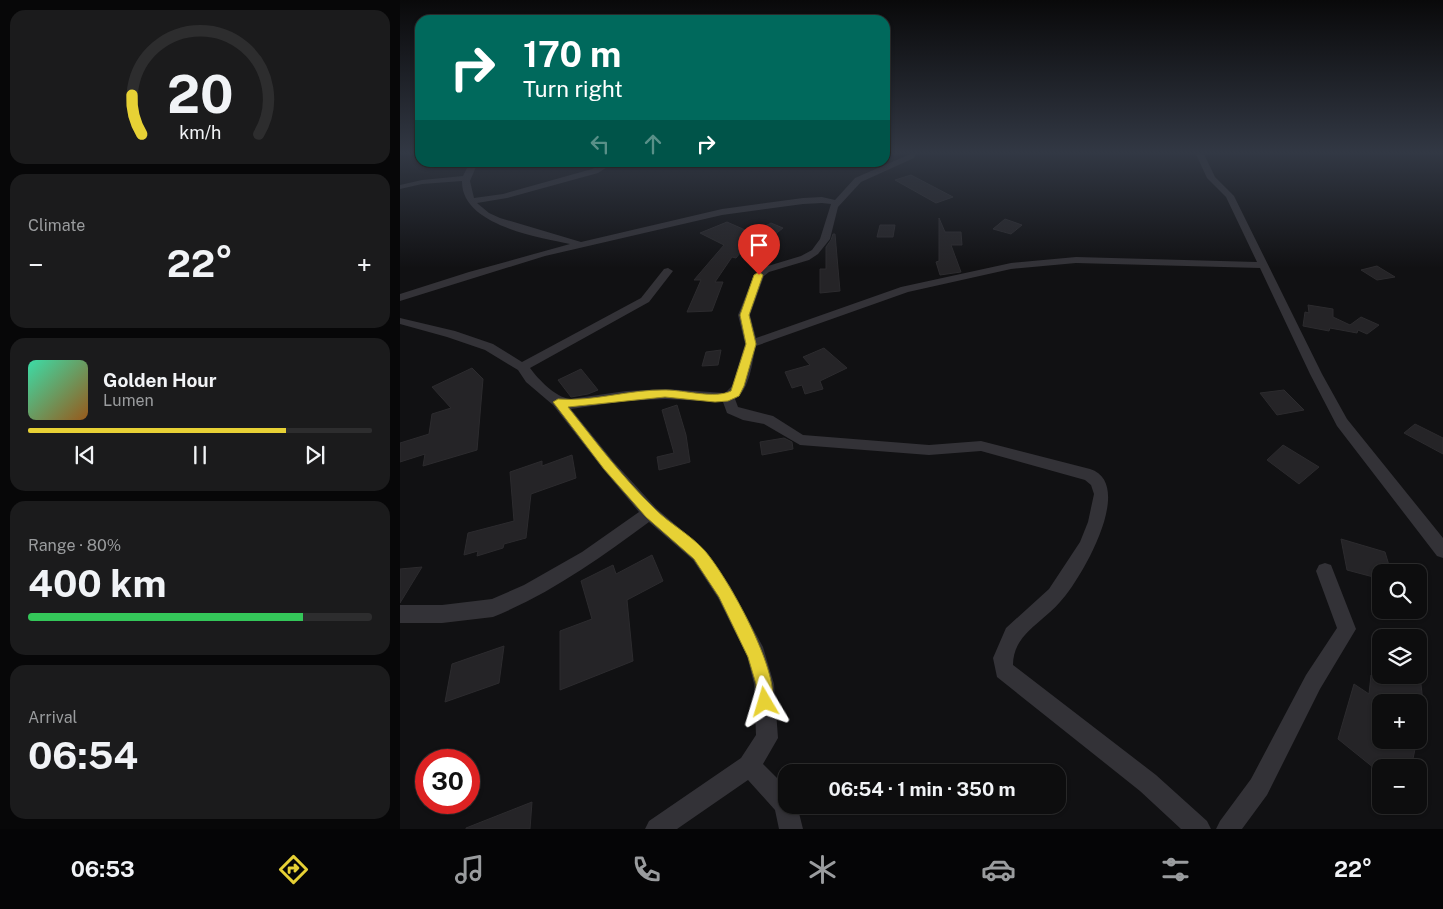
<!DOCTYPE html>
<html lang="en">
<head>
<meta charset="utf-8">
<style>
  body { margin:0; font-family:"Public Sans",sans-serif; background:#1b1b1c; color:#f1f3f6; height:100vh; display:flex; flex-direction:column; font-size:19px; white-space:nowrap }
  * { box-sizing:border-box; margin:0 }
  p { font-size:16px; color:#9a9c9e }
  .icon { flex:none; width:28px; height:28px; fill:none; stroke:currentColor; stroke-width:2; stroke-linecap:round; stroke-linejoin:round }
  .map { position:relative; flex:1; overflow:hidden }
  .sheet { display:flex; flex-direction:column; gap:10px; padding:10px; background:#070708; width:400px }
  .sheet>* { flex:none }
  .hud { position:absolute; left:15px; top:15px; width:475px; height:152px; border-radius:15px; box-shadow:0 1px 4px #0004,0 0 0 1px #2d2d2e; background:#00695c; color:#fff; overflow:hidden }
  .tools { position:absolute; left:972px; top:564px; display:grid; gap:10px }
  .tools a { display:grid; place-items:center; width:55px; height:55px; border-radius:10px; background:#0d0d0e; box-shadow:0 1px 4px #0004,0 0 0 1px #2d2d2e; font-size:25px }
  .speed { position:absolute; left:15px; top:749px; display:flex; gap:10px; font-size:25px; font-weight:700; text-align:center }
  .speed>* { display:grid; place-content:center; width:65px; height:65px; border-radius:50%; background:#0d0d0e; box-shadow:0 1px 4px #0004,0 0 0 1px #2d2d2e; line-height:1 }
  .speed .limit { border:8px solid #d22; background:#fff; color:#111 }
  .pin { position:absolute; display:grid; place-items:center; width:42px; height:42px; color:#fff; margin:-51px -21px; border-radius:50% 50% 50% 0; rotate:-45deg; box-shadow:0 0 5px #0007 }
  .pin .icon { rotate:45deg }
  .me { position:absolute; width:55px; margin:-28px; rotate:353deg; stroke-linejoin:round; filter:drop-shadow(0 0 4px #0008) }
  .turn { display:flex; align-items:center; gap:18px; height:105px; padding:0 25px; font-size:22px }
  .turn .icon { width:65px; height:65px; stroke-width:2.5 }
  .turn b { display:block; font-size:35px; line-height:42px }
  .lanes { display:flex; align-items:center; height:48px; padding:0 25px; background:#0003; justify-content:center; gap:25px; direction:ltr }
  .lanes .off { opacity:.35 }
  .big { font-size:38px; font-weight:700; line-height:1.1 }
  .sheet .widget { flex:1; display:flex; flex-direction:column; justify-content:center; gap:8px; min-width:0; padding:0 18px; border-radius:15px; background:#1b1b1c }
  .sheet .dial { align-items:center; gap:0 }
  .dial svg { height:130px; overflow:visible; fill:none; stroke:#2d2d2e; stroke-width:7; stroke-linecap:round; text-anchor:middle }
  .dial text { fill:#f1f3f6; stroke:none }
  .song { display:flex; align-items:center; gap:15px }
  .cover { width:60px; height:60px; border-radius:8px; background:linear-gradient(135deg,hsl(160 70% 55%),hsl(30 70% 35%)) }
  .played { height:5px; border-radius:2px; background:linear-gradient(90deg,#e7d135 75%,#2d2d2e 75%) }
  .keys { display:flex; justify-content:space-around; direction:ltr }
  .heat { display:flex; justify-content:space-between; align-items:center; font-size:28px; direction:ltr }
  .charge { height:8px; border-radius:4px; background:linear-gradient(90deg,#34c759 80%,#2d2d2e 0) }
  .trip { position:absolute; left:378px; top:764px; width:288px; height:50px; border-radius:15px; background:#0d0d0e; box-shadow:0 1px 4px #0004,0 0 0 1px #2d2d2e; font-weight:700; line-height:50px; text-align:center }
  .tab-bar { display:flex; height:80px; justify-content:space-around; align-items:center; background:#050506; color:#9a9c9e }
  .tab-bar .icon { width:35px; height:35px }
  .tab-bar .current { color:#e7d135 }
  .tab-bar b { font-size:22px; color:#f1f3f6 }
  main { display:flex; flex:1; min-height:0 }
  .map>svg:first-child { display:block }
  .building { fill:#252427; stroke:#2c2b2e }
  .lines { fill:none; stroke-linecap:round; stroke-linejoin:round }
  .minor { fill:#333237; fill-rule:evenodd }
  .route { fill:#e7d135; stroke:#968822 }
</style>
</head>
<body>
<main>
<section class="sheet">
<div class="widget dial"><svg viewBox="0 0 100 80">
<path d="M14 69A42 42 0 1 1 86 69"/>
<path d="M14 69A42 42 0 0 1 8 45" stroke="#e7d135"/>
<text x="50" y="56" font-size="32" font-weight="700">20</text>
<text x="50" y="72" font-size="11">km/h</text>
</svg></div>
<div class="widget"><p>Climate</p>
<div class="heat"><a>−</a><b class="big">22°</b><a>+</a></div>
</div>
<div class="widget">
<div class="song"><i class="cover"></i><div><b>Golden Hour</b><p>Lumen</p></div></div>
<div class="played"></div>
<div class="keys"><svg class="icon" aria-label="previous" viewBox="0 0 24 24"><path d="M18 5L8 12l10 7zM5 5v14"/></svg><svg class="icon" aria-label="pause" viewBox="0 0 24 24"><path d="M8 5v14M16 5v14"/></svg><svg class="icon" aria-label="next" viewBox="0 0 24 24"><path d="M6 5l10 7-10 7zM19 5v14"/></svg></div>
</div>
<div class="widget"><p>Range · 80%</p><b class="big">400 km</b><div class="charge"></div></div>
<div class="widget"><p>Arrival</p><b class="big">06:54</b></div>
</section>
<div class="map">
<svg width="1043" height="829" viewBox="0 0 1043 829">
  <rect width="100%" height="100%" fill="#111113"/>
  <path class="building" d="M 511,175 L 553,197 L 536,203 L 495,180 Z
    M 539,218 L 545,232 L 561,232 L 562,245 L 551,245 L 561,272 L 540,275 L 536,262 L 539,261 Z
    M 605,219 L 622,225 L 611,234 L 593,229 Z
    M 327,222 L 352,233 L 371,223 L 383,228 L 350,254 L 341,252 L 336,258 L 332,257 L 315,282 L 323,282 L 312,311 L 287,312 L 301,280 L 294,280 L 324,245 L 300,233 Z
    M 480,225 L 495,225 L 493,237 L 477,237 Z
    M 433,234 L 435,234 L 440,291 L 420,293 L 420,269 L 426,269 L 426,247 L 431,240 Z
    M 977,266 L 995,277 L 977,280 L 961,270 Z
    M 908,305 L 933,309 L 933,317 L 950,325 L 961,317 L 979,325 L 967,334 L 958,330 L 957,333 L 930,328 L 929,331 L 903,326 L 905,312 L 909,313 Z
    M 424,348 L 447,368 L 420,381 L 423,389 L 405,394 L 402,385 L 392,388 L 385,372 L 410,365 L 403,357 Z
    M 321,350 L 318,365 L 302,366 L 306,352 Z
    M 72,368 L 83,379 L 77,450 L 23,466 L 25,454 L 0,462 L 0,443 L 29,434 L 32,414 L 51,408 L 32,387 Z
    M 181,369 L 198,390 L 188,394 L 171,397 L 158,380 Z
    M 884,390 L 904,410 L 877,415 L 860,393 Z
    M 277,405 L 286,435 L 290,462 L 259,470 L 257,457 L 274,453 L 262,410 Z
    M 1015,424 L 1043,438 L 1043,454 L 1004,433 Z
    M 384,438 L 392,442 L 393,449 L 362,455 L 360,442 Z
    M 883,445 L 919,467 L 899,484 L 867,460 Z
    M 172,455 L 176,478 L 131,494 L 126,538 L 104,544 L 103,548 L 77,556 L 78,551 L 64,555 L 68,533 L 114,521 L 110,472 L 142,461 L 142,466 Z
    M 941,539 L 985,552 L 991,572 L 981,572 L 981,579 L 947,570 Z
    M 252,555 L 263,581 L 227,600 L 233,661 L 160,690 L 160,631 L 192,619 L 181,581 L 213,565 L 216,574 Z
    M 22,567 L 0,603 L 0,569 Z
    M 104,646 L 99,683 L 45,702 L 52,664 Z
    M 971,675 L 1020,675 L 1023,703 L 981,702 L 981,740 L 1017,740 L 1011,768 L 974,768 L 938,739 L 954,684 L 969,694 Z
    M 132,802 L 130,829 L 66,829 L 66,828 Z"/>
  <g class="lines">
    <path class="minor" d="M 509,152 L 517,152 L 514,158 L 461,182 L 438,207 L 430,239 L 418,254 L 409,260 L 369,272 L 364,276 L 350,315 L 356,338 L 501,287 L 611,263 L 676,257 L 857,262 L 826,197 L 807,178 L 795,152 L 803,152 L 815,177 L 834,196 L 922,374 L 947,419 L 1043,538 L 1043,558 L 1037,556 L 937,426 L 910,374 L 860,268 L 676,263 L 611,269 L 508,292 L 356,346 C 352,362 350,390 335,399 L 338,407 L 373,416 L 403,435 L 529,445 L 581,441 L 690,469 C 737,484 680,581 660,602 C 649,615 627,629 619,643 C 615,650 613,657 613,665 L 756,775 L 807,821 L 811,829 L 781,829 L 740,791 L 597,677 L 593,658 L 606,628 L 649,589 L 680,542 L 688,522 L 694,494 L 691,485 L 685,480 L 581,451 L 529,455 L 400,445 L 364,424 L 343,420 L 327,413 L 323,402 L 265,399 L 226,401 L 171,409 L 213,461 L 256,508 L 305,550 L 330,586 L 363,647 L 374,684 L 378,738 L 363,764 L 386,787 L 386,805 L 397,805 L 403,829 L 379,829 L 375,810 L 348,780 L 277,829 L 245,829 L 249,821 L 341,758 L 356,735 L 354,684 L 347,656 L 318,598 L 293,560 L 249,522 C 200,558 150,594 93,617 L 42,623 L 0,623 L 0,605 L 42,605 L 92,599 L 124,585 L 182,552 L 239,512 L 203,469 L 153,405 L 126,382 L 118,370 L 85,350 L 47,337 L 0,324 L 0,318 L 55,331 L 93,344 L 122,362 L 241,298 L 264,269 L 268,268 L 273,271 L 249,302 L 130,368 C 139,380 155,397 170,399 L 226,391 L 265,389 L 325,393 L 332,386 L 345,344 L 338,315 L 354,275 L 361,268 L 401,256 L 412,250 L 420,239 L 431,204 L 422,203 L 403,204 L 322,215 L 145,256 L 0,301 L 0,294 L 69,272 L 170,244 C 137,237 61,225 62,181 L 22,184 L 0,189 L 0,185 L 22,180 L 63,176 L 70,162 L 78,162 L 70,181 L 74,198 L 103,194 L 192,169 L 205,162 L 215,162 L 198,173 L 107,198 L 77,203 L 89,213 L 100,218 L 181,242 L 322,209 L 403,198 L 422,197 L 435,200 L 455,178 L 508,155 Z
      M 925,563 L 931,565 L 956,629 L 920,689 L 867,795 L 842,829 L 816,829 L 820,821 L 851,779 L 906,675 L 937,628 L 916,571 L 919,565 Z"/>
  </g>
  <linearGradient id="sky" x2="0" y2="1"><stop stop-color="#09090a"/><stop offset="0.57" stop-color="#323844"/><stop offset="1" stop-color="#323844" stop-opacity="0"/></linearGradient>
  <rect width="1043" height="268" fill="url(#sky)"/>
  <path class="route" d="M 359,272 L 363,275 L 349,315 L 356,344 L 344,386 L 339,396 L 328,401 L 315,402 L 265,397 L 168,407 C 196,442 223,478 255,509 C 270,524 291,535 305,551 C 327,576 384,677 371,708 L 365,711 L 359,708 L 357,702 L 356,684 L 348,657 L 319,597 L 294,559 L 246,517 L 204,469 L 153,402 L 158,399 C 194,402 230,389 266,390 C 284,390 315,399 331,391 L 346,344 L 340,315 L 354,275 Z"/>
</svg>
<div class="tools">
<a><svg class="icon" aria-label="search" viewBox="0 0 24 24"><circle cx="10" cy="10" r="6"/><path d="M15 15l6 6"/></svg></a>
<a><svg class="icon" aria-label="layers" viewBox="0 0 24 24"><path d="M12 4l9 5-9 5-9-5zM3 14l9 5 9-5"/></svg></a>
<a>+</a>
<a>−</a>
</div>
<div class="speed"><div class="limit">30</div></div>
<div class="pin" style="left:359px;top:275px;background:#d93025"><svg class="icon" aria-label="arrive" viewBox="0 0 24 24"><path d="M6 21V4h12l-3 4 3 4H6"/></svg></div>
<svg class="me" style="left:365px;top:702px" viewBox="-20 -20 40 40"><path d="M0-17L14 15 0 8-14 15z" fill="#e7d135" stroke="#fff" stroke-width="4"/></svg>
<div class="trip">06:54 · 1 min · 350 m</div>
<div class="hud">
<div class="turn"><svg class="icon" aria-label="right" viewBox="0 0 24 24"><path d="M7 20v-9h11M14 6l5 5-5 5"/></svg><div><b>170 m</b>Turn right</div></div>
<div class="lanes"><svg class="icon off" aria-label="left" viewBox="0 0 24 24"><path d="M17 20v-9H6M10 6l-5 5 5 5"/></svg><svg class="icon off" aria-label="ahead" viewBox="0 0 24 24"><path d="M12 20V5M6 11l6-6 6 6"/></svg><svg class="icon" aria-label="right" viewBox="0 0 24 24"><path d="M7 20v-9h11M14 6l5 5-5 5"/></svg></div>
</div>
</div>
</main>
<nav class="tab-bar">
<b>06:53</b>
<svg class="icon current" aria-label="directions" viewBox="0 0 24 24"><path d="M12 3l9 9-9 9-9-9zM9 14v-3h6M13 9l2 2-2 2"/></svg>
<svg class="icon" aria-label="music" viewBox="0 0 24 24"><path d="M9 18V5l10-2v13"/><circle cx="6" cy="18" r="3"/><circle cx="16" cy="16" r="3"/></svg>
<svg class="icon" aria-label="phone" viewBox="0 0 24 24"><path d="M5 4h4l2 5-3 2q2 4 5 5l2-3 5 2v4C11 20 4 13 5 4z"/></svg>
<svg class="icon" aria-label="climate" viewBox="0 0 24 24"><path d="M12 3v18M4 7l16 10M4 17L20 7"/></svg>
<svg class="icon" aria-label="car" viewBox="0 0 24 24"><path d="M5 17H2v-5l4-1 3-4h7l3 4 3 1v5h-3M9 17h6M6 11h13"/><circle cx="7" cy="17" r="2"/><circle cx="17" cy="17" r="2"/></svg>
<svg class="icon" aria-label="filters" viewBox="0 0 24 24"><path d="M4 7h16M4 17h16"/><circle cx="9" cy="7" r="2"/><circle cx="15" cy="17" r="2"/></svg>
<b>22°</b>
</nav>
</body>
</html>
